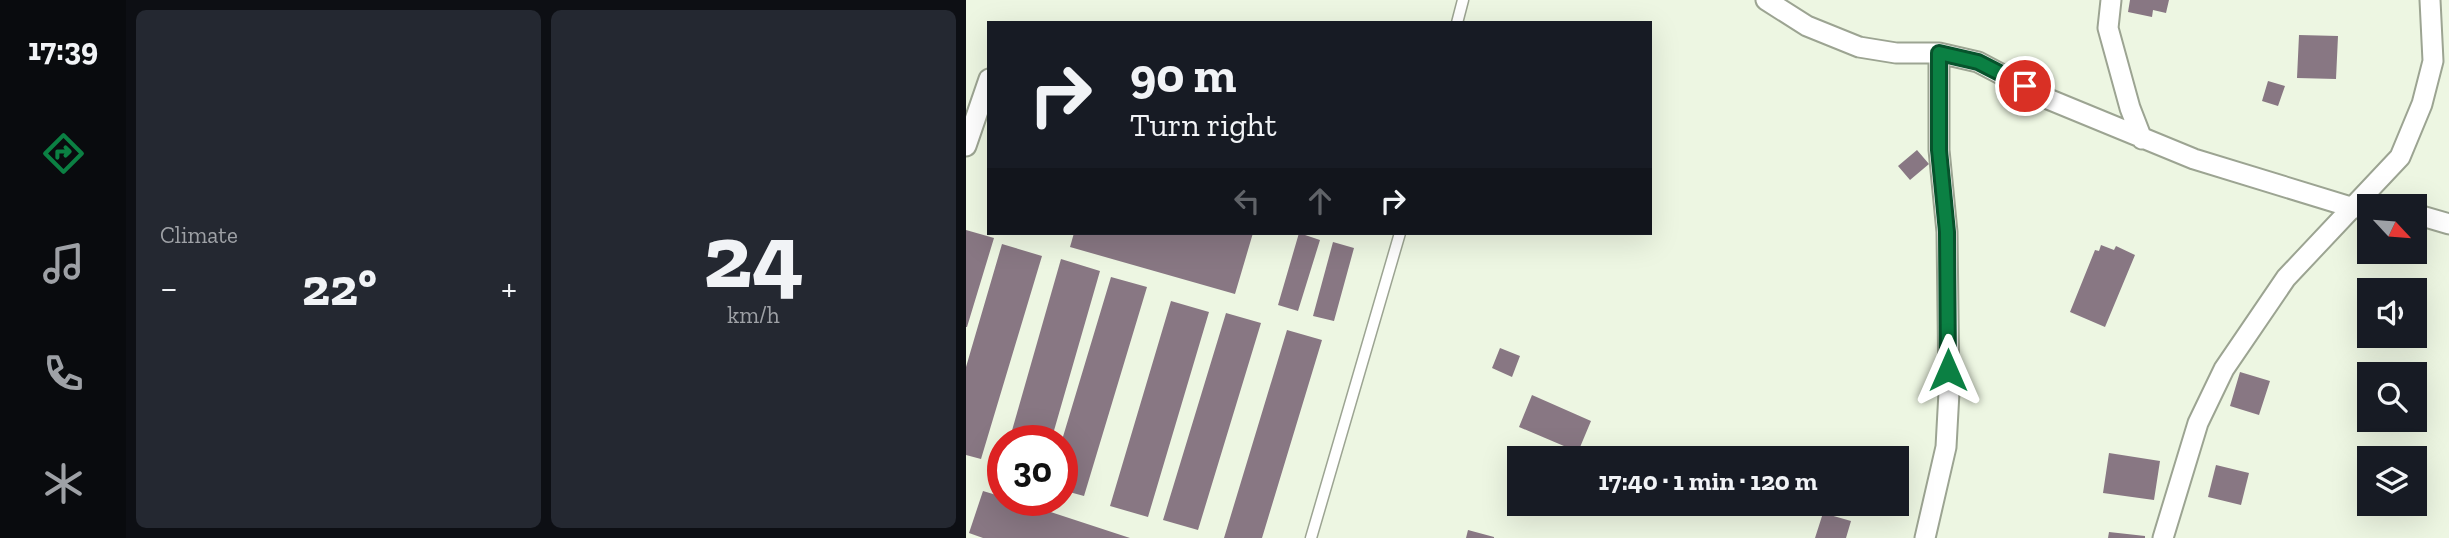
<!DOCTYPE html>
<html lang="en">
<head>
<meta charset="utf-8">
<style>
  body { margin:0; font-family:"Zilla Slab",serif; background:#242831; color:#f1f3f6; height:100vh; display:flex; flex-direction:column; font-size:26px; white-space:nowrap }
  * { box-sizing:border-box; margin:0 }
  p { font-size:23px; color:#9ea1a6 }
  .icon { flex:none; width:38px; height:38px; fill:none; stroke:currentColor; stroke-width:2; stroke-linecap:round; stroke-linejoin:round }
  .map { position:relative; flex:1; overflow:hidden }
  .drawer { display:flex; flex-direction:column; gap:10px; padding:10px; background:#0d0f14; width:840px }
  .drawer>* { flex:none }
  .banner { position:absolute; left:21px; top:21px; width:665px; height:214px; border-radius:0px; box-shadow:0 7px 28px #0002; background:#171b24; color:#f1f3f6; overflow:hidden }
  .needle { width:46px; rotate:116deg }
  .tools { position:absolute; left:1391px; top:194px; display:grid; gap:14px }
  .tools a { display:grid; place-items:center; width:70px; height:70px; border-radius:0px; background:#171b24; box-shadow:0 7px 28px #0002; font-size:35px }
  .speed { position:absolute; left:21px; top:425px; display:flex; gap:14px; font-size:35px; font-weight:700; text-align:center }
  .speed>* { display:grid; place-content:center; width:91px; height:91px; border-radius:50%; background:#171b24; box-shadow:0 7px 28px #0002; line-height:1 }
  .speed .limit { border:10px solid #d22; background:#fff; color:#111 }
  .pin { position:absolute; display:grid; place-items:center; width:60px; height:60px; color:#fff; margin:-30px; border:4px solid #fff; border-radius:50%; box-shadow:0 2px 7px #0007 }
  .me { position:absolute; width:77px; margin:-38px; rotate:0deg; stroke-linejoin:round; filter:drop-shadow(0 0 5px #0008) }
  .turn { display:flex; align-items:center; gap:24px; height:147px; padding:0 28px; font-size:32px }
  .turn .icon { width:91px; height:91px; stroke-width:2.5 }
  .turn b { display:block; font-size:49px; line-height:60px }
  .lanes { display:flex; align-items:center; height:66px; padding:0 28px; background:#0003; justify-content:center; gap:35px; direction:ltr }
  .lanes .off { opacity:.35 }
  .big { font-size:52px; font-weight:800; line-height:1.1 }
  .drawer .tile { flex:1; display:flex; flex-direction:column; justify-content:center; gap:10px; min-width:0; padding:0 24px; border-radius:10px; background:#242831 }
  .drawer .dial { align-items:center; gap:0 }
  .dial b { font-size:91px; line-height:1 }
  .heat { display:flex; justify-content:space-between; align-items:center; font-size:38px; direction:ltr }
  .drawer .tiles { flex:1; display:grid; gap:10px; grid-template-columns:repeat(2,1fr) }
  .trip { position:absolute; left:541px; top:446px; width:402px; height:70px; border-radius:0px; background:#171b24; box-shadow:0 7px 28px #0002; font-weight:800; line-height:70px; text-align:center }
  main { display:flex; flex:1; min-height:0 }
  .dock { display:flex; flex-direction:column; width:126px; justify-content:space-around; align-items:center; background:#090b0e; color:#9ea1a6 }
  .dock .icon { width:49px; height:49px }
  .dock .selected { color:#0b8043 }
  .dock b { font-size:32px; color:#f1f3f6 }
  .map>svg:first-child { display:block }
  .building { fill:#887783 }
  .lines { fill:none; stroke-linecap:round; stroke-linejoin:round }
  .lane-casing { stroke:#9ca492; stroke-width:13 }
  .street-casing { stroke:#9ca492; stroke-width:23 }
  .lane { stroke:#fff; stroke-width:10 }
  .street { stroke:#fff; stroke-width:19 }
  .route-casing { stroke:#07532c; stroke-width:18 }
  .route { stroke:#0b8043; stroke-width:12 }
</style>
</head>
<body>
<main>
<nav class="dock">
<b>17:39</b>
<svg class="icon selected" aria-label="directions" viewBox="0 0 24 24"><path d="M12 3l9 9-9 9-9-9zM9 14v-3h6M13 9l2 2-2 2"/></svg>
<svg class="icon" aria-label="music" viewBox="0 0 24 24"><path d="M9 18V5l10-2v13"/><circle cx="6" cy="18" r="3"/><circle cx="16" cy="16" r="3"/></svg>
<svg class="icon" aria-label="phone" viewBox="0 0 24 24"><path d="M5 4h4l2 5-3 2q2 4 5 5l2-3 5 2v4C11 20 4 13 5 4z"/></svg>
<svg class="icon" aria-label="climate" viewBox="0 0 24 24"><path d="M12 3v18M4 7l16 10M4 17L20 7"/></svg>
</nav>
<section class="drawer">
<div class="tiles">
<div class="tile"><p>Climate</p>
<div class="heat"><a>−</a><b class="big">22°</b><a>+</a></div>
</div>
<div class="tile dial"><b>24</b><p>km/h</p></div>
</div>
</section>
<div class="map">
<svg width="1483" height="538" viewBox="0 0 1483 538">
  <rect width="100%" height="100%" fill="#edf6e2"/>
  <path class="building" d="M 1164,0 L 1203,0 L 1200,13 L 1187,10 L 1186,17 L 1162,12 Z
    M 1333,35 L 1372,36 L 1370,79 L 1331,78 Z
    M 1302,81 L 1319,86 L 1312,106 L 1296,101 Z
    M 951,150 L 963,164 L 944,180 L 932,166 Z
    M 0,230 L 28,238 L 1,327 L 0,327 Z
    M 108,233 L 287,233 L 269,294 L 104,247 Z
    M 333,233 L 354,240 L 332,311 L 312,305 Z
    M 367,242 L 388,248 L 368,321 L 347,316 Z
    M 36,244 L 76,256 L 15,459 L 0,455 L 0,367 Z
    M 1135,245 L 1148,250 L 1150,246 L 1169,255 L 1139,327 L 1104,312 L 1129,250 L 1133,251 Z
    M 95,259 L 134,271 L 85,441 L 43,441 Z
    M 145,277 L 181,287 L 118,496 L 96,490 L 96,440 Z
    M 205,301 L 243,312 L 182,517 L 144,506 Z
    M 260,313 L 295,323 L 232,530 L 197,520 Z
    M 321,330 L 356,340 L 296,538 L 258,538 Z
    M 534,348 L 554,356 L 546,377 L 526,368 Z
    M 1274,372 L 1304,381 L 1293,415 L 1264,406 Z
    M 566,395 L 625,421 L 612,452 L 553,427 Z
    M 1143,453 L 1194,461 L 1188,500 L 1137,493 Z
    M 1250,465 L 1283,473 L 1275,505 L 1242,497 Z
    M 17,491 L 37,497 L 37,500 L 48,500 L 164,538 L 17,538 L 3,533 Z
    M 857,513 L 885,521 L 880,538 L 849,538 Z
    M 502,530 L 528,537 L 528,538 L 500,538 Z
    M 1143,532 L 1179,536 L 1179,538 L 1142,538 Z"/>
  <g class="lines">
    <g class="lane-casing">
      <path id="lane" d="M 491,23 L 497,0
        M 345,538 L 434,233"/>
    </g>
    <g class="street-casing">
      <path id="street" d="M 800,0 L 841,26 L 893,47 L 930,53 L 973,53 L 1012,62 L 1082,99 L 1228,159 L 1388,208 L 1404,208
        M 1145,0 L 1142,28 L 1164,108 L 1176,139
        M 0,146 L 23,79
        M 1449,214 L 1483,224
        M 959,538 L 980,447 L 983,392 L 981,232 L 973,150 L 973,53
        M 1197,538 L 1232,423 L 1258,369 L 1320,278 L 1434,157 L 1456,104 L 1467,61 L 1464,0"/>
    </g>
    <use href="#lane" class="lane"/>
    <use href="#street" class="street"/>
  </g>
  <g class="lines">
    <g class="route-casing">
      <path id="route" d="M 982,370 L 981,232 L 973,150 L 973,53 L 1012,62 L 1059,86"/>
    </g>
    <use href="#route" class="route"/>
  </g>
</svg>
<div class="tools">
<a><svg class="needle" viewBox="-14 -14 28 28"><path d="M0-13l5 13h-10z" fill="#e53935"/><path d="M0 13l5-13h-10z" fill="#9ea1a6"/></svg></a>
<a><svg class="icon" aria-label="sound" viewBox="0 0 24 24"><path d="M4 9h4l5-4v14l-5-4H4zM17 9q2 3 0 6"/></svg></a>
<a><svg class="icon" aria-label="search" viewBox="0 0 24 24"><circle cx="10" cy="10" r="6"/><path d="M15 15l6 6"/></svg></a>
<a><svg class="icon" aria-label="layers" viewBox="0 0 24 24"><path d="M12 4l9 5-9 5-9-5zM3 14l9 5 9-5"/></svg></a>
</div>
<div class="speed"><div class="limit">30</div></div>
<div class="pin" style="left:1059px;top:86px;background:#d93025"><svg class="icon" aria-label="arrive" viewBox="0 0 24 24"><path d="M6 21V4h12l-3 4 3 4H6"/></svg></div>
<svg class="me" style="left:982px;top:370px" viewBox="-20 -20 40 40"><path d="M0-17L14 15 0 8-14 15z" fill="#0b8043" stroke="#fff" stroke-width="4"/></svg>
<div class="trip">17:40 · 1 min · 120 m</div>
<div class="banner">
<div class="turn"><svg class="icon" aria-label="right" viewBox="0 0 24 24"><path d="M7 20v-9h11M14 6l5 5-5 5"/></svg><div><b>90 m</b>Turn right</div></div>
<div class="lanes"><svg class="icon off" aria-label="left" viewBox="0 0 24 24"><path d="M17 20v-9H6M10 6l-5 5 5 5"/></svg><svg class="icon off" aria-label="ahead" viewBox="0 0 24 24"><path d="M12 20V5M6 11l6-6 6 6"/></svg><svg class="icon" aria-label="right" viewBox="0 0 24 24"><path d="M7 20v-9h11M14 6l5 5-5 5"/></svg></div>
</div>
</div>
</main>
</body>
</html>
